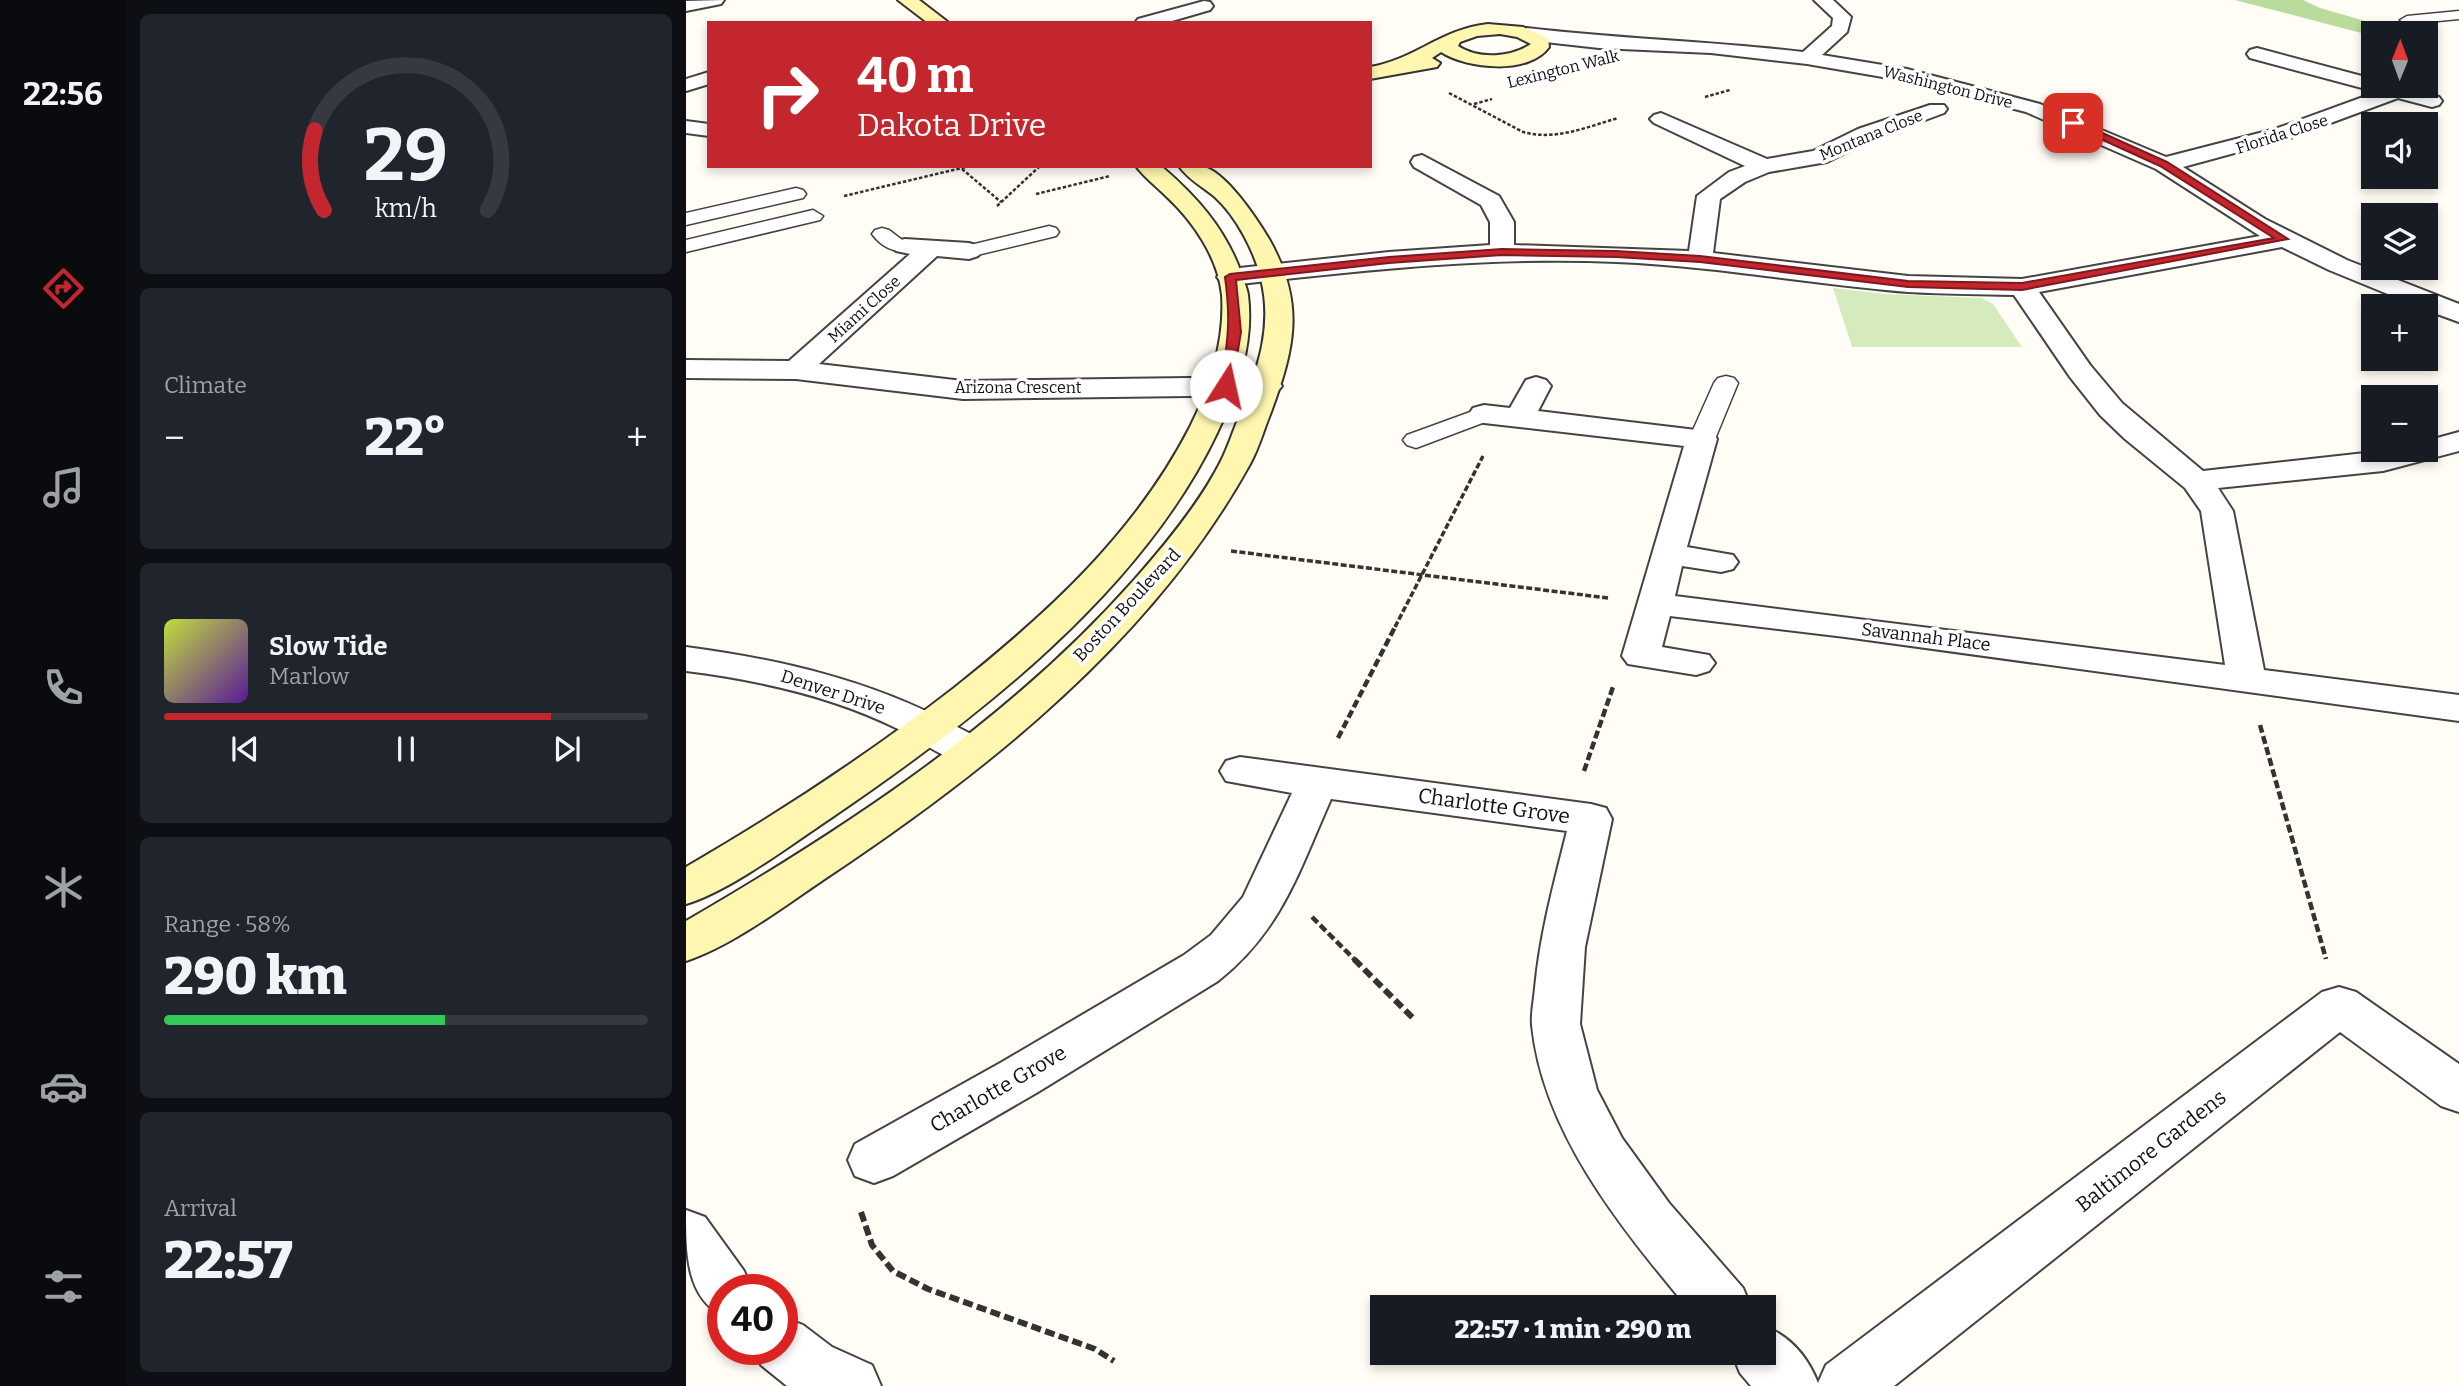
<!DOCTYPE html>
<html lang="en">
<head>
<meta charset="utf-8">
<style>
  body { margin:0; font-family:Bitter,serif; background:#20242c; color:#f1f3f6; height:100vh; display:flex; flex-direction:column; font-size:26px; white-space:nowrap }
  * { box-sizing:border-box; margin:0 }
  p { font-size:23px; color:#9ea1a6 }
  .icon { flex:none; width:38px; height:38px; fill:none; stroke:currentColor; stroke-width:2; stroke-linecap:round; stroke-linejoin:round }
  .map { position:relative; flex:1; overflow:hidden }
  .sheet { display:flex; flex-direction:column; gap:14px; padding:14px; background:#0d0f14; width:560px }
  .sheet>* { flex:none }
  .banner { position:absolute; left:21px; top:21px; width:665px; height:147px; border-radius:0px; box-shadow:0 4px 10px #0003; background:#c4262e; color:#fff; overflow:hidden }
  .needle { width:46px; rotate:1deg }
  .buttons { position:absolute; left:1675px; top:21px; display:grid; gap:14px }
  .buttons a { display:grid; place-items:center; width:77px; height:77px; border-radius:0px; background:#171b24; box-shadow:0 4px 10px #0003; font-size:35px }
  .speed { position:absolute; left:21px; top:1274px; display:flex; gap:14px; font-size:35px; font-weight:700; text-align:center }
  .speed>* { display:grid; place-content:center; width:91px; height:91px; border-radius:50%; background:#171b24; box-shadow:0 4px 10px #0003; line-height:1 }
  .speed .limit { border:10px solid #d22; background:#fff; color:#111 }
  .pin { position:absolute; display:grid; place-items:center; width:60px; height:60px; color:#fff; margin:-30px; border-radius:14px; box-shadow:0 4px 10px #0006 }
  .me { position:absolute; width:77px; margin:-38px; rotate:10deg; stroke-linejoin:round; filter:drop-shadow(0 0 5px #0008) }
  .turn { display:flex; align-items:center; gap:24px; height:147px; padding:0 35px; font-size:32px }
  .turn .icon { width:91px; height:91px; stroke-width:2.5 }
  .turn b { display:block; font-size:49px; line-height:60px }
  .big { font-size:52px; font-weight:800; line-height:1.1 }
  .sheet .tile { flex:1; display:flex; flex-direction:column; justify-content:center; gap:10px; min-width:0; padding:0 24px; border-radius:10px; background:#20242c }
  .sheet .dial { align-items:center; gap:0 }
  .dial svg { height:182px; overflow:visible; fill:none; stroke:#363941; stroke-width:7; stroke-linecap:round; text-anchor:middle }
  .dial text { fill:#f1f3f6; stroke:none }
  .song { display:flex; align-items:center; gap:21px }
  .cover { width:84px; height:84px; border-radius:10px; background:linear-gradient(135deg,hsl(70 70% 55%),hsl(270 70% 35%)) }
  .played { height:7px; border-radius:4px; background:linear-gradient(90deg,#c4262e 80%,#363941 80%) }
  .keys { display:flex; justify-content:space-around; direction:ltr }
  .heat { display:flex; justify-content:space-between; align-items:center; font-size:38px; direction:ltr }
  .charge { height:10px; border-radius:5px; background:linear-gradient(90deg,#34c759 58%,#363941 0) }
  .trip { position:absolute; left:684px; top:1295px; width:406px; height:70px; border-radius:0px; background:#171b24; box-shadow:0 4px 10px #0003; font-weight:800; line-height:70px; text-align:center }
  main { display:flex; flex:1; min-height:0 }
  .tab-bar { display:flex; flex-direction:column; width:126px; justify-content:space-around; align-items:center; background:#090b0e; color:#9ea1a6 }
  .tab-bar .icon { width:49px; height:49px }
  .tab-bar .on { color:#c4262e }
  .tab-bar b { font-size:32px; color:#f1f3f6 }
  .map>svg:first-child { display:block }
  .green { fill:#d5ebbd }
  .forest { fill:#b9dc9c }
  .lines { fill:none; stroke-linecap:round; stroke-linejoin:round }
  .lane-casing { stroke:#444; stroke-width:3 }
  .street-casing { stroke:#444; stroke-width:4 }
  .secondary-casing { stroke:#333; stroke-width:4 }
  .path-far3 { stroke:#333; stroke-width:2.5; stroke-dasharray:3.5 2; stroke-linecap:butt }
  .path-far2 { stroke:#333; stroke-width:3.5; stroke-dasharray:6 2.5; stroke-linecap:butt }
  .path-far1 { stroke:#333; stroke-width:4.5; stroke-dasharray:8 3.5; stroke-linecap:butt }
  .path { stroke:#333; stroke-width:6; stroke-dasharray:10 4.5; stroke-linecap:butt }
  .lane { fill:#fff; fill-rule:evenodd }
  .street { fill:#fff; fill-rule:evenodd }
  .secondary { fill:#fff6b0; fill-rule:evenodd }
  .route { fill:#c4262e; stroke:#7f191e; stroke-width:2 }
  .labels { text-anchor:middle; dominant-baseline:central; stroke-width:7; stroke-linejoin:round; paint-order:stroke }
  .far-street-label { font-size:16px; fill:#111; stroke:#fff }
  .street-label { font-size:18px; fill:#111; stroke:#fff }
  .near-street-label { font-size:21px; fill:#111; stroke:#fff }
</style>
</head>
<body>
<main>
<nav class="tab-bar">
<b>22:56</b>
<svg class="icon on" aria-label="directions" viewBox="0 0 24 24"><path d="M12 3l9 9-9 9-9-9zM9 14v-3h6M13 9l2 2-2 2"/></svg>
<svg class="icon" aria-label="music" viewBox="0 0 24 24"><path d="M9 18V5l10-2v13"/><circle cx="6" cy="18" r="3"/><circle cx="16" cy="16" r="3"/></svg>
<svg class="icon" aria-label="phone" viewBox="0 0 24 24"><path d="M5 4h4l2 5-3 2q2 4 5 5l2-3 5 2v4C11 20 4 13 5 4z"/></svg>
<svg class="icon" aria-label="climate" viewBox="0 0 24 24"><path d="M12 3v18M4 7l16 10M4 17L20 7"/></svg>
<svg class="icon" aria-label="car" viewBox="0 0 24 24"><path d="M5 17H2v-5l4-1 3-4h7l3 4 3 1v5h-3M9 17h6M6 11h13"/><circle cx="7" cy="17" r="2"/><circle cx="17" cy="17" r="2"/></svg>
<svg class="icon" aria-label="filters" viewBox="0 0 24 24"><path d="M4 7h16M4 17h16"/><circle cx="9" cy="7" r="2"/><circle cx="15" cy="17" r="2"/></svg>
</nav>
<section class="sheet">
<div class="tile dial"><svg viewBox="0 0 100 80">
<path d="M14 69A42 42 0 1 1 86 69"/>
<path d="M14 69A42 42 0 0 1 10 34" stroke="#c4262e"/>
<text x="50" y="56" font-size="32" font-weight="700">29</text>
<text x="50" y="72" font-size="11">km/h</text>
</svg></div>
<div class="tile"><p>Climate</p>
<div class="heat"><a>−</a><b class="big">22°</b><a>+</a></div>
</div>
<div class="tile">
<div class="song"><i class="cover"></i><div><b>Slow Tide</b><p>Marlow</p></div></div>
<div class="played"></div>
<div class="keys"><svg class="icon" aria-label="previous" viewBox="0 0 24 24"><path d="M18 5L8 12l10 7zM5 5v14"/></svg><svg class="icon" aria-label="pause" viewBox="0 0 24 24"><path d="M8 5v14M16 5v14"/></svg><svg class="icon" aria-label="next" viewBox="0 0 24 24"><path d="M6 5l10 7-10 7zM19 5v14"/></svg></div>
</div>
<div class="tile"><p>Range · 58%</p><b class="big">290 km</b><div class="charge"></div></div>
<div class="tile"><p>Arrival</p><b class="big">22:57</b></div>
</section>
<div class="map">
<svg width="1773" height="1386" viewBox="0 0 1773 1386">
  <rect width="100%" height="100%" fill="#fffdf5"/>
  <path class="green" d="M 1147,288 L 1200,294 L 1295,298 L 1307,304 L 1336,347 L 1166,347 Z"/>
  <path class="forest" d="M 1549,0 L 1617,0 L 1634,8 L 1721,33 L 1687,33 L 1687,36 Z"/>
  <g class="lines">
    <g class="lane-casing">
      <path id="lane" d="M 1773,11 L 1773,19 L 1721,24 L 1714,20 L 1721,16 Z
        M 110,188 L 117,190 L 120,194 L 117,198 L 0,225 L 0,213 Z
        M 127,210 L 137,216 L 134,220 L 0,252 L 0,240 Z
        M 363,226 L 370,228 L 373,232 L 370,236 L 283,257 L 276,255 L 273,251 L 276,247 Z
        M 196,228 L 203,230 L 224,246 L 221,250 C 208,254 194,245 186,234 L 189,230 Z
        M 1040,376 L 1048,378 L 1052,383 L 1029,439 L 1025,444 L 1016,447 L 1007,444 L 1003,439 L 1028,383 L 1032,378 Z
        M 798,407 L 807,409 L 810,414 L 807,419 L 730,448 L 721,445 L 717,440 L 721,435 Z"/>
    </g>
    <g class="street-casing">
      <path id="street" d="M 38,0 L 35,4 L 0,11 L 0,1 Z
        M 1128,0 L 1147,0 L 1165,17 L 1161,32 L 1136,55 L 1221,69 L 1354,104 L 1480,157 L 1589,129 L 1691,92 L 1564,58 L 1561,54 L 1564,50 L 1571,48 L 1687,79 L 1687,86 L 1714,86 L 1753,97 L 1756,101 L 1753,105 L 1746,107 L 1712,98 L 1604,138 L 1497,167 L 1579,219 L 1661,260 L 1773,304 L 1773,322 L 1740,310 L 1740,306 L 1731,306 L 1643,270 L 1596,247 L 1353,292 L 1404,365 L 1436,403 L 1517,471 L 1706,450 L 1740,450 L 1740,441 L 1773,432 L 1773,451 L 1697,471 L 1532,488 L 1547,511 L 1578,670 L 1773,695 L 1773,721 L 1159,637 L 984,616 L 976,647 L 1023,655 L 1029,663 L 1023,671 L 1010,675 L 942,664 L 936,656 L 998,446 L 798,423 L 787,420 L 783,414 L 787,408 L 798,405 L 824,408 L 840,380 L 850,377 L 860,380 L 865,386 L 852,411 L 1027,432 L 1031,439 L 1001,547 L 1047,555 L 1052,562 L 1047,569 L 1035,572 L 996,566 L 989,596 L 1539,665 L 1515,511 L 1499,488 L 1439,439 L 1414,415 L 1384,377 L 1328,295 C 1293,294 1257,294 1222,292 C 1124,284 1029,266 931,262 C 801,256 673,271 544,285 L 535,282 L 531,277 L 535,272 L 544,269 L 703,252 L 804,245 L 804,222 L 795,205 L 728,167 L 725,162 L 728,157 L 736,155 L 813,196 L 828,222 L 828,245 L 1003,251 L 1011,196 L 1043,172 L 1059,166 L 968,123 L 964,119 L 968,115 L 975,113 L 1081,159 L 1127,151 L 1172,129 L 1244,105 L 1258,105 L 1261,109 L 1258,113 L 1188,139 L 1141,162 L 1083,172 L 1059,182 L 1034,199 L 1027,253 L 1222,276 L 1336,279 L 1574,236 L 1470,169 L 1340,112 L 1220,81 L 1121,64 L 1025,53 L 913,48 L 841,40 L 832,34 L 841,28 C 933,39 1025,41 1117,52 L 1146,26 L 1147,18 Z
        M 518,1 L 524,2 L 527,6 L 524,10 L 479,23 L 449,23 L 452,19 Z
        M 23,72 L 23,84 L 0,91 L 0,79 Z
        M 0,121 L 23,124 L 23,136 L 0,133 Z
        M 219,239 L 283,243 L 292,246 L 296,251 L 292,256 L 283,259 L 251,256 L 133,364 L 277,381 L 581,377 L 591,380 L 596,386 L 591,392 L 581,395 L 277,399 L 110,379 L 0,378 L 0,360 L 103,361 L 224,254 L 210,251 L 207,246 L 210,241 Z
        M 0,647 C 91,659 185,680 267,725 C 281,732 297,738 305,752 L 299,762 C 268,770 239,742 212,729 C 146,696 72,680 0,671 Z
        M 554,757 L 905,804 L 920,808 L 926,819 L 899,947 L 894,1024 L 911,1090 L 936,1138 L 983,1203 L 1057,1288 L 1065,1307 L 1001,1307 C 935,1227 857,1133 846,1025 C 845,1013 848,1000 849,988 C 854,934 868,883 881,831 L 645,799 C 613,871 596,930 532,981 L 352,1092 L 207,1176 L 188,1183 L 169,1176 L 162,1160 L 169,1144 L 316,1062 L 498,955 L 525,935 L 557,897 L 606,793 L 540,781 L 534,771 L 540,761 Z
        M 1653,987 L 1670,992 L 1773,1064 L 1773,1112 L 1755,1106 L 1654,1032 L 1208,1386 L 1065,1386 L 1054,1373 L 1046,1353 L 1078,1353 L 1078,1326 C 1104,1336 1122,1357 1132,1383 L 1140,1365 L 1636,992 Z
        M 0,1210 L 19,1217 L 58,1271 L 66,1290 L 37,1290 L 37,1316 C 0,1297 0,1253 0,1210 Z
        M 96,1317 L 117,1325 L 146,1347 L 186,1365 L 195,1386 L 101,1386 L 75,1365 L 69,1349 L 96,1349 Z"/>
    </g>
    <g class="secondary-casing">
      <path id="secondary" d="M 212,0 L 233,0 L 263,23 L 242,23 Z
        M 802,24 L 837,27 L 862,38 L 863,47 C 843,75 781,69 755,52 L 746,58 L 754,63 L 751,67 L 684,79 L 684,67 C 728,60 755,29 802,24 ZM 814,34 L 831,37 L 845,44 C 825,57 793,60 772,46 L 774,42 L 791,36 Z
        M 450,166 L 475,166 C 510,196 538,227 554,270 C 556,278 561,287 562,295 C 568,343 552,390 531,433 C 455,593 289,720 145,818 C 106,844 44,891 0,904 L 0,867 C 93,813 183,754 268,688 C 361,614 449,534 504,427 C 524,387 539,341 536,295 C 532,257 507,221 480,196 C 470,186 458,177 450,166 Z
        M 493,166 C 500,166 508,165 515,166 C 539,170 571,219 583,239 C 619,303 609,347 585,412 C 578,429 573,448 564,464 C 468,638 304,769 140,878 C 100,905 46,946 0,961 L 0,921 C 162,827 323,721 448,580 C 479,545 514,503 535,461 C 543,445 548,428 555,412 C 572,367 587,327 575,279 C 569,252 550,216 529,197 C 517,187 502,179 493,166 Z"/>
    </g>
    <path class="path-far3" d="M 763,93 L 837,132 C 869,141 901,127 932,118
      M 1019,97 L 1044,90
      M 788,104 L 806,99
      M 276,169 L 315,202
      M 350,194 L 424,176
      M 158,196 L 284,166
      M 311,206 L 354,166"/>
    <path class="path-far2" d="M 545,551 L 922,598
      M 709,627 L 797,456"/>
    <path class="path-far1" d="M 1574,725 L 1640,959
      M 652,738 L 710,625
      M 898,771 L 927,687
      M 626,917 L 670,961"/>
    <path class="path" d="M 668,959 L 727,1018
      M 175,1212 L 186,1245 L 207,1271 L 242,1289 L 409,1349 L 428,1361"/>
    <use href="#lane" class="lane"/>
    <use href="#street" class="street"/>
    <use href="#secondary" class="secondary"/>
  </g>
  <path class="route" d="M 1384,121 L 1390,121 L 1481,162 L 1602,239 L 1336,290 L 1222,287 L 1014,262 L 930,257 L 816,255 L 703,263 L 550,280 L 555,332 L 546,386 L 540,389 L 534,386 C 542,344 545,320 539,277 L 544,274 L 703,257 L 816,249 L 930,251 L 1014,256 L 1222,281 L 1336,283 L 1588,238 L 1474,166 L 1384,125 Z"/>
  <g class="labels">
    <g class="far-street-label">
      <text transform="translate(877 69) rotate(-14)">Lexington Walk</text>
      <text transform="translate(1262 87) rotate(14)">Washington Drive</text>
      <text transform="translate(1596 134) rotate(-18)">Florida Close</text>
      <text transform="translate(1185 135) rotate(-22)">Montana Close</text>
      <text transform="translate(178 309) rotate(-42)">Miami Close</text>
      <text x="332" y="387">Arizona Crescent</text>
    </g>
    <g class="street-label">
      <text transform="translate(441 605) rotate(-47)">Boston Boulevard</text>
      <text transform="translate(1240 637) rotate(7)">Savannah Place</text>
      <text transform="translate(147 692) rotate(18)">Denver Drive</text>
    </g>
    <g class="near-street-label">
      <text transform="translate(808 806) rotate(8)">Charlotte Grove</text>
      <text transform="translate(312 1089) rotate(-30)">Charlotte Grove</text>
      <text transform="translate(1465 1151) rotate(-38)">Baltimore Gardens</text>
    </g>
  </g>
</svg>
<div class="buttons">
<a><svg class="needle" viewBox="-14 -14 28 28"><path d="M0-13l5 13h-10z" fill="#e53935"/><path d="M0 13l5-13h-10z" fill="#9ea1a6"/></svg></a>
<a><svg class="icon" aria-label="sound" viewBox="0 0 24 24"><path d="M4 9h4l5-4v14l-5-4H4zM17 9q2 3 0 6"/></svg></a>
<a><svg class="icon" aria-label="layers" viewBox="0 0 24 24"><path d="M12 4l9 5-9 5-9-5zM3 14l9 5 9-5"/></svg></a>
<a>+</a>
<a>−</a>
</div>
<div class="speed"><div class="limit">40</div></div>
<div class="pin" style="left:1387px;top:123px;background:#d93025"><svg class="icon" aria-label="arrive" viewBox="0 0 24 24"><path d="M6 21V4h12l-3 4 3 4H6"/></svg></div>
<svg class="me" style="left:540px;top:386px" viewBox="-20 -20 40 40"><circle r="19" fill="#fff"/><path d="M0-13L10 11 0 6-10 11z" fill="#c4262e"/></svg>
<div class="trip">22:57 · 1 min · 290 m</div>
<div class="banner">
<div class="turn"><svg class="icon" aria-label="right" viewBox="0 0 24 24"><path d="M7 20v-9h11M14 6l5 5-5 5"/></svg><div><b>40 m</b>Dakota Drive</div></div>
</div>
</div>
</main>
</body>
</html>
